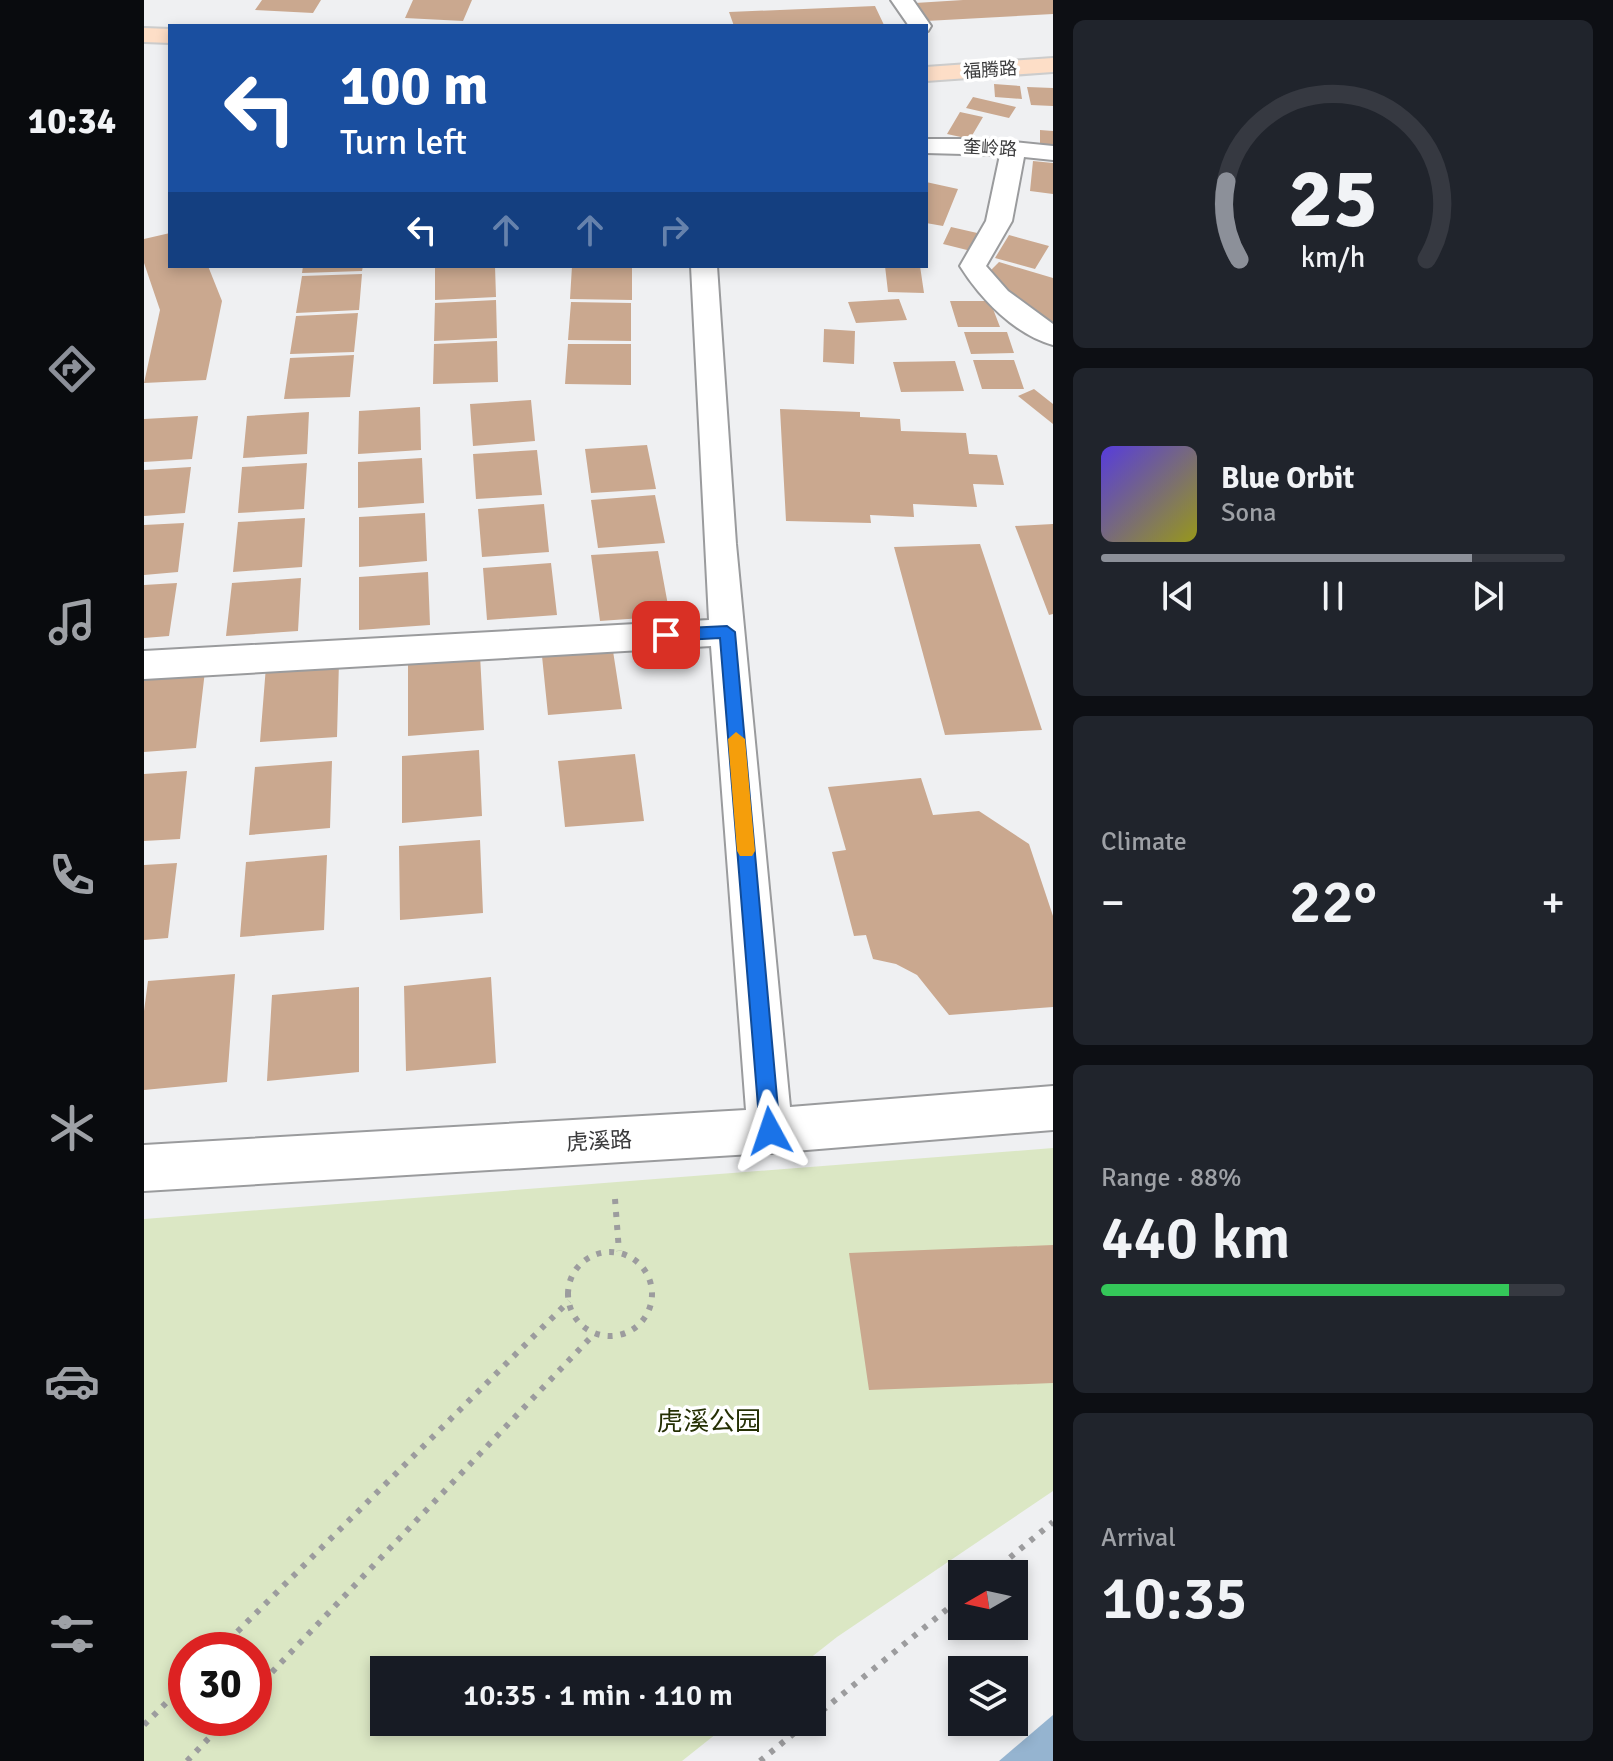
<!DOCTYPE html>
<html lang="en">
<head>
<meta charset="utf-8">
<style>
  body { margin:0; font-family:Signika,"Noto Sans SC",sans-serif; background:#20242c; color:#f1f3f6; height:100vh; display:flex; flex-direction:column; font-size:30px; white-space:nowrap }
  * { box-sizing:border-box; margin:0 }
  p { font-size:26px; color:#9ea1a6 }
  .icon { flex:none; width:44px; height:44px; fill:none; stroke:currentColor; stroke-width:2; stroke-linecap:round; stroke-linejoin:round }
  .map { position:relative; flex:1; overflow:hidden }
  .side { display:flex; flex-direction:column; gap:20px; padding:20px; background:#0d0f14; width:560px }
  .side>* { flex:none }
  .guide { position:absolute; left:24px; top:24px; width:760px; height:244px; border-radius:0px; box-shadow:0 4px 12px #0003; background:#1a4fa0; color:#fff; overflow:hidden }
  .needle { width:52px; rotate:261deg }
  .fabs { position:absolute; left:804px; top:1560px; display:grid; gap:16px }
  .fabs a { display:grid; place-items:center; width:80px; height:80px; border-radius:0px; background:#171b24; box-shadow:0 4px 12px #0003; font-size:40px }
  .speed { position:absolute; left:24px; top:1632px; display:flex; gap:16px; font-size:40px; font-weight:700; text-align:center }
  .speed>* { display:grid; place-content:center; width:104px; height:104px; border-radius:50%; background:#171b24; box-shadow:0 4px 12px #0003; line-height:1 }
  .speed .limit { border:12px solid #d22; background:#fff; color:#111 }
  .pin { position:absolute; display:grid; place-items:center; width:68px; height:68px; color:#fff; margin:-34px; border-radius:16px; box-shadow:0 4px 12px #0006 }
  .me { position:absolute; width:88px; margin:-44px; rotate:355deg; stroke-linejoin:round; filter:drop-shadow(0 0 6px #0008) }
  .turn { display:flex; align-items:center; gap:28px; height:168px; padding:0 40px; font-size:36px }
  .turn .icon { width:104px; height:104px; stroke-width:2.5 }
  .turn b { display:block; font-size:56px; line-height:68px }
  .lanes { display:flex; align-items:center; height:76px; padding:0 40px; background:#0003; justify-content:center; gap:40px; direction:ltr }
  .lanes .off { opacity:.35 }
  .big { font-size:60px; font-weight:600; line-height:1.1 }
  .side .widget { flex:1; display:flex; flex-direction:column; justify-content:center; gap:12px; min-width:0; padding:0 28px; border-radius:12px; background:#20242c }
  .side .dial { align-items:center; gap:0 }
  .dial svg { height:208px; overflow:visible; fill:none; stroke:#363941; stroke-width:7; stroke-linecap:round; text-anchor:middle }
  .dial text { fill:#f1f3f6; stroke:none }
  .song { display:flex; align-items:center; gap:24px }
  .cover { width:96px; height:96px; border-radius:12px; background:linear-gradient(135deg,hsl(250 70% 55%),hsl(60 70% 35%)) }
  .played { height:8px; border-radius:4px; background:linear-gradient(90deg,#8c9099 80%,#363941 80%) }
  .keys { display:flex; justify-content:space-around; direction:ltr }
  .heat { display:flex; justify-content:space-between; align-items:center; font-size:44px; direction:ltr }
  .charge { height:12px; border-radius:6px; background:linear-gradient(90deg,#34c759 88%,#363941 0) }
  .trip { position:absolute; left:226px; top:1656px; width:456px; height:80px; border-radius:0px; background:#171b24; box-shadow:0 4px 12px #0003; font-weight:600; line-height:80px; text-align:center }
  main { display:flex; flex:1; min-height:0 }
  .tab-bar { display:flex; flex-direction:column; width:144px; justify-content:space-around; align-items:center; background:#090b0e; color:#9ea1a6 }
  .tab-bar .icon { width:56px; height:56px }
  .tab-bar .selected { color:#8c9099 }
  .tab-bar b { font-size:36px; color:#f1f3f6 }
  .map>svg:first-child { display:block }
  .green { fill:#dbe7c4; fill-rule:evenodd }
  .water { fill:#95b4d0 }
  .building { fill:#caa88f }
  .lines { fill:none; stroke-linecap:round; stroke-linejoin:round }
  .street-casing { stroke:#9a9b9d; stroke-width:4 }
  .primary-casing { stroke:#ccc; stroke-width:4 }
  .path { stroke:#9c9c9e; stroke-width:6; stroke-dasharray:5 8; stroke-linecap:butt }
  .street { fill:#fff; fill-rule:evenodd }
  .primary { fill:#fddec7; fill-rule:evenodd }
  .route { fill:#1a73e8; stroke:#114b97; stroke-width:2 }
  .slow { fill:#f59e0b }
  .labels { text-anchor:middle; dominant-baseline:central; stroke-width:7; stroke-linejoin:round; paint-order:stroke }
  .far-street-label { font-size:18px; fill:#3a3a3b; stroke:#fff }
  .street-label { font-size:22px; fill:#3a3a3b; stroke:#fff }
  .near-park-label { font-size:26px; fill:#253004; stroke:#fff }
</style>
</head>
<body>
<main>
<nav class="tab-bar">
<b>10:34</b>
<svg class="icon selected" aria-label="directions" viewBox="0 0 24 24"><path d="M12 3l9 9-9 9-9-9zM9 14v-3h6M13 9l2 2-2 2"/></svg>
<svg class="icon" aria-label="music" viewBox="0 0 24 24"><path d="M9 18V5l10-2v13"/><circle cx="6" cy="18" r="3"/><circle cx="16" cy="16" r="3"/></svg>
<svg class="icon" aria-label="phone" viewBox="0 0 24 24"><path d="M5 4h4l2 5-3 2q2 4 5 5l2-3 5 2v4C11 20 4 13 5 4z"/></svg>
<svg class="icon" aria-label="climate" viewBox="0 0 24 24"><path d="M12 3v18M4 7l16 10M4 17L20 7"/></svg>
<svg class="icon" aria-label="car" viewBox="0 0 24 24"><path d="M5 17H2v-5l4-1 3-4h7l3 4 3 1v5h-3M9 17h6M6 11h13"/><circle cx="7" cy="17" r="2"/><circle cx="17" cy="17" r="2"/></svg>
<svg class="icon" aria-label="filters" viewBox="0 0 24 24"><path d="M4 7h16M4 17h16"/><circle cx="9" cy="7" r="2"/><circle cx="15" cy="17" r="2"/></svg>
</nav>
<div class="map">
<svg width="909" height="1761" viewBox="0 0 909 1761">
  <rect width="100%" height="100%" fill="#eff0f2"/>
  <path class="green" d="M 909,1148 L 909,1491 L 693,1637 L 651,1670 L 240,1670 L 240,1722 L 587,1722 L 538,1761 L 0,1761 L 0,1219 ZM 42,1650 L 110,1650 L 110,1718 L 42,1718 Z"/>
  <path class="water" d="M 909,1715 L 909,1761 L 855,1761 Z"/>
  <path class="building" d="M 118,0 L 177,0 L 169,13 L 111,10 Z
    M 269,0 L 328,0 L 319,21 L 261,18 Z
    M 819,0 L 909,0 L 909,14 L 782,21 L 771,3 Z
    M 731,6 L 740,25 L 590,26 L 585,12 Z
    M 850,84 L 876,86 L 878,99 L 851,97 Z
    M 883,87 L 909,88 L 909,106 L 887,105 Z
    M 829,97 L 872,107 L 865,118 L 822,108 Z
    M 816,112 L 839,117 L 826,139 L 803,134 Z
    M 896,130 L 909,131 L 909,149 L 896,148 Z
    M 889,161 L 909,163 L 909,194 L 886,191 Z
    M 782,182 L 814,189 L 799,226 L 782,223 Z
    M 807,227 L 842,235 L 835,253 L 799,244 Z
    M 26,233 L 26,266 L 64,266 L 78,301 L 62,380 L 0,383 L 16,310 L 0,263 L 0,239 Z
    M 865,235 L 905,246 L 891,269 L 851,258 Z
    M 855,262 L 909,278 L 909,330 L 842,275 Z
    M 159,266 L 219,266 L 218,271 L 158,273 Z
    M 291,266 L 351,266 L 352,297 L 291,300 Z
    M 428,266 L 488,266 L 488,300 L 426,299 Z
    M 741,266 L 776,266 L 780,293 L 744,292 Z
    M 218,274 L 215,310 L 152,313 L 158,276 Z
    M 755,299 L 763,320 L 712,323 L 704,302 Z
    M 352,300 L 353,338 L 290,341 L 291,303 Z
    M 806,301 L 846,301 L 856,327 L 814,327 Z
    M 427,302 L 487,303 L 487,341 L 424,340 Z
    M 214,313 L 210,352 L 146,354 L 152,316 Z
    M 680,329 L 711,331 L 710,364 L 679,362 Z
    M 820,332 L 863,332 L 870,353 L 827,354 Z
    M 353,341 L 354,382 L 289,384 L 290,344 Z
    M 424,344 L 487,344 L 487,385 L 421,384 Z
    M 210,355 L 206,397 L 140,399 L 146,358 Z
    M 829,360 L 870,360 L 880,389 L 838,389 Z
    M 811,361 L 820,391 L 757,392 L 749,362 Z
    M 890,389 L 909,404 L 909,424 L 874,396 Z
    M 387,400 L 391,441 L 329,446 L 326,404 Z
    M 276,407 L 277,450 L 214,454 L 215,411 Z
    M 636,409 L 716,412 L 716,417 L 756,419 L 757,431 L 822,433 L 825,454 L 853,455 L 860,485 L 829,484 L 833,507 L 769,504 L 770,517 L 726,515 L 727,523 L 642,521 Z
    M 165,412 L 163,454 L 99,458 L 103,416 Z
    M 54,416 L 48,459 L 0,462 L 0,419 Z
    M 503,445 L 512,489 L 447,493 L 441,449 Z
    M 393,450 L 398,495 L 332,499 L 329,454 Z
    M 278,458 L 280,503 L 214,508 L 214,462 Z
    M 163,463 L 160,509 L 94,513 L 98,467 Z
    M 47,467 L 41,513 L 0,516 L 0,470 Z
    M 511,495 L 521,543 L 454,548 L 447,500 Z
    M 400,504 L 405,552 L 338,557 L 334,509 Z
    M 281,513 L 283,561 L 215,567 L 215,517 Z
    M 161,518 L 158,567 L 89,572 L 94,522 Z
    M 40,523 L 34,572 L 0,575 L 0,525 Z
    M 909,524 L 909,614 L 905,615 L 871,526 Z
    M 836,544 L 898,730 L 801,735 L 750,547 Z
    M 514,551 L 526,616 L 456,621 L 447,555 Z
    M 407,563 L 413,615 L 343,620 L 339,568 Z
    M 284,572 L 286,625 L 215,630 L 215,577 Z
    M 157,578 L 154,631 L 82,636 L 88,583 Z
    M 33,583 L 25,636 L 0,638 L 0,585 Z
    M 469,651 L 478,709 L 404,715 L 398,656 Z
    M 336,655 L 340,730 L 264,736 L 264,660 Z
    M 195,661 L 193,737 L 116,742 L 122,666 Z
    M 61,671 L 52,748 L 0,752 L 0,676 Z
    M 335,750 L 338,816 L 258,823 L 258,756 Z
    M 491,754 L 500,821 L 421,827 L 414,761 Z
    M 188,761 L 186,828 L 105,835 L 111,767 Z
    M 43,771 L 36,839 L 0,841 L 0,774 Z
    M 777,778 L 789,815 L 835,811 L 885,844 L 909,916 L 909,1007 L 805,1015 L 773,975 L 752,964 L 729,959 L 722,935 L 710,936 L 688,852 L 702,850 L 684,787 Z
    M 336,840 L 339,913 L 256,920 L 255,846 Z
    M 183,855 L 180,930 L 96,937 L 102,862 Z
    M 33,863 L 24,938 L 0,940 L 0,865 Z
    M 91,974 L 83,1082 L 0,1090 L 0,1011 L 4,981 Z
    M 347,977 L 352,1063 L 262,1071 L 260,986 Z
    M 215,987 L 215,1072 L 123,1081 L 128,995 Z
    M 909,1245 L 909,1383 L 725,1390 L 705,1253 Z"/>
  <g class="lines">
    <g class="street-casing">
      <path id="street" d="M 747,0 L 769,0 L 787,26 L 784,31 L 782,26 L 765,26 Z
        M 782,139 L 838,139 L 909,146 L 909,160 L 880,157 L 868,221 L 842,266 L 864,291 L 909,324 L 909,345 C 871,335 836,298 816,266 L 842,221 L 856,155 L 782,153 Z
        M 547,266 L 573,266 L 592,544 L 646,1107 L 909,1086 L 909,1130 L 626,1153 L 0,1191 L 0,1145 L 602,1110 L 567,646 L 0,679 L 0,651 L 565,620 Z"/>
    </g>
    <g class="primary-casing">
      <path id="primary" d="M 0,28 L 26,29 L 26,43 L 0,42 Z
        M 909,58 L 909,72 L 782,81 L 782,67 Z"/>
    </g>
    <path class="path" d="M 471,1199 L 475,1251
      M424 1294a42 42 0 1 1 84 0a42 42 0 1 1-84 0Z
      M 846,1574 L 909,1522
      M 75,1650 L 425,1301
      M 110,1691 L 450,1334
      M 668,1719 L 818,1597
      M 0,1725 L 42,1683
      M 43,1761 L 84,1718
      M 616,1761 L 664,1722"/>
    <use href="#street" class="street"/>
    <use href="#primary" class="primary"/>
  </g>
  <path class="route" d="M 583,626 L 591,632 L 636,1131 L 633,1138 L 626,1141 L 619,1138 L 616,1131 L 576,638 L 522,641 L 514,635 L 522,629 Z"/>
  <path class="slow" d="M 592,732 L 601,739 L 611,851 L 608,856 L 596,856 L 593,851 L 584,739 Z"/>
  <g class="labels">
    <g class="far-street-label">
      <text transform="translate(846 70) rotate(-4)">福腾路</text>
      <text transform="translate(846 148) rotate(3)">奎岭路</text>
    </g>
    <g class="street-label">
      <text transform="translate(455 1141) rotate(-3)">虎溪路</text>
    </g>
    <g class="near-park-label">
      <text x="565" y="1422">虎溪公园</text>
    </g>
  </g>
</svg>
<div class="fabs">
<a><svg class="needle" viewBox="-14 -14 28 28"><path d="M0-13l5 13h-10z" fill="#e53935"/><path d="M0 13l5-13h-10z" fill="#9ea1a6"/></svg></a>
<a><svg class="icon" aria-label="layers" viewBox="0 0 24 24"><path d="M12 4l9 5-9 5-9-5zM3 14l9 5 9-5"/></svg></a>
</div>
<div class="speed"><div class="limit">30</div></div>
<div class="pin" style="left:522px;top:635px;background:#d93025"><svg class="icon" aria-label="arrive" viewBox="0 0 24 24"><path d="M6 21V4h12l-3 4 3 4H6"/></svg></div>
<svg class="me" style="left:626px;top:1131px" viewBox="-20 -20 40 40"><path d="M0-17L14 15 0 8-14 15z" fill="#1a73e8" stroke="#fff" stroke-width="4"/></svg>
<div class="trip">10:35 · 1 min · 110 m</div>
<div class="guide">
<div class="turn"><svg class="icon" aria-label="left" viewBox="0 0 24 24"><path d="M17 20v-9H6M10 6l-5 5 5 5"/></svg><div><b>100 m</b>Turn left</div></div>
<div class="lanes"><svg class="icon" aria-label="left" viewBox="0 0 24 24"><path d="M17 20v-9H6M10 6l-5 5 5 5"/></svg><svg class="icon off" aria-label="ahead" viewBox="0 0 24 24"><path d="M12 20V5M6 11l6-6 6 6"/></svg><svg class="icon off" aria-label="ahead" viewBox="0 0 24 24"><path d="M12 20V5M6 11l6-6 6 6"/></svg><svg class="icon off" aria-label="right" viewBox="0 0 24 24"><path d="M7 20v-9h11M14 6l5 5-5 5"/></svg></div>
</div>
</div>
<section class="side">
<div class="widget dial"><svg viewBox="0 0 100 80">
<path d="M14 69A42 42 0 1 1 86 69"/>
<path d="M14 69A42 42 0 0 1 9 39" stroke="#8c9099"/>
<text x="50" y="56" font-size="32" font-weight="700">25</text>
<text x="50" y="72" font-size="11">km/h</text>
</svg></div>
<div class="widget">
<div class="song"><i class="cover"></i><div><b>Blue Orbit</b><p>Sona</p></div></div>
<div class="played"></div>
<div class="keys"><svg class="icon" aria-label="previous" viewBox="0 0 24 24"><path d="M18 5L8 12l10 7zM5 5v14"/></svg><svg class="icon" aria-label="pause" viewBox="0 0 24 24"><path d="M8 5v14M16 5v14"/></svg><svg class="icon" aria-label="next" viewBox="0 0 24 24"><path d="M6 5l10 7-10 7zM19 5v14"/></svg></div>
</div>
<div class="widget"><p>Climate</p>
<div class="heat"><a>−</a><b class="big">22°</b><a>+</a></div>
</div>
<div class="widget"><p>Range · 88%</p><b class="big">440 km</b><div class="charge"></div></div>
<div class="widget"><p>Arrival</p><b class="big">10:35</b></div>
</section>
</main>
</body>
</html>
